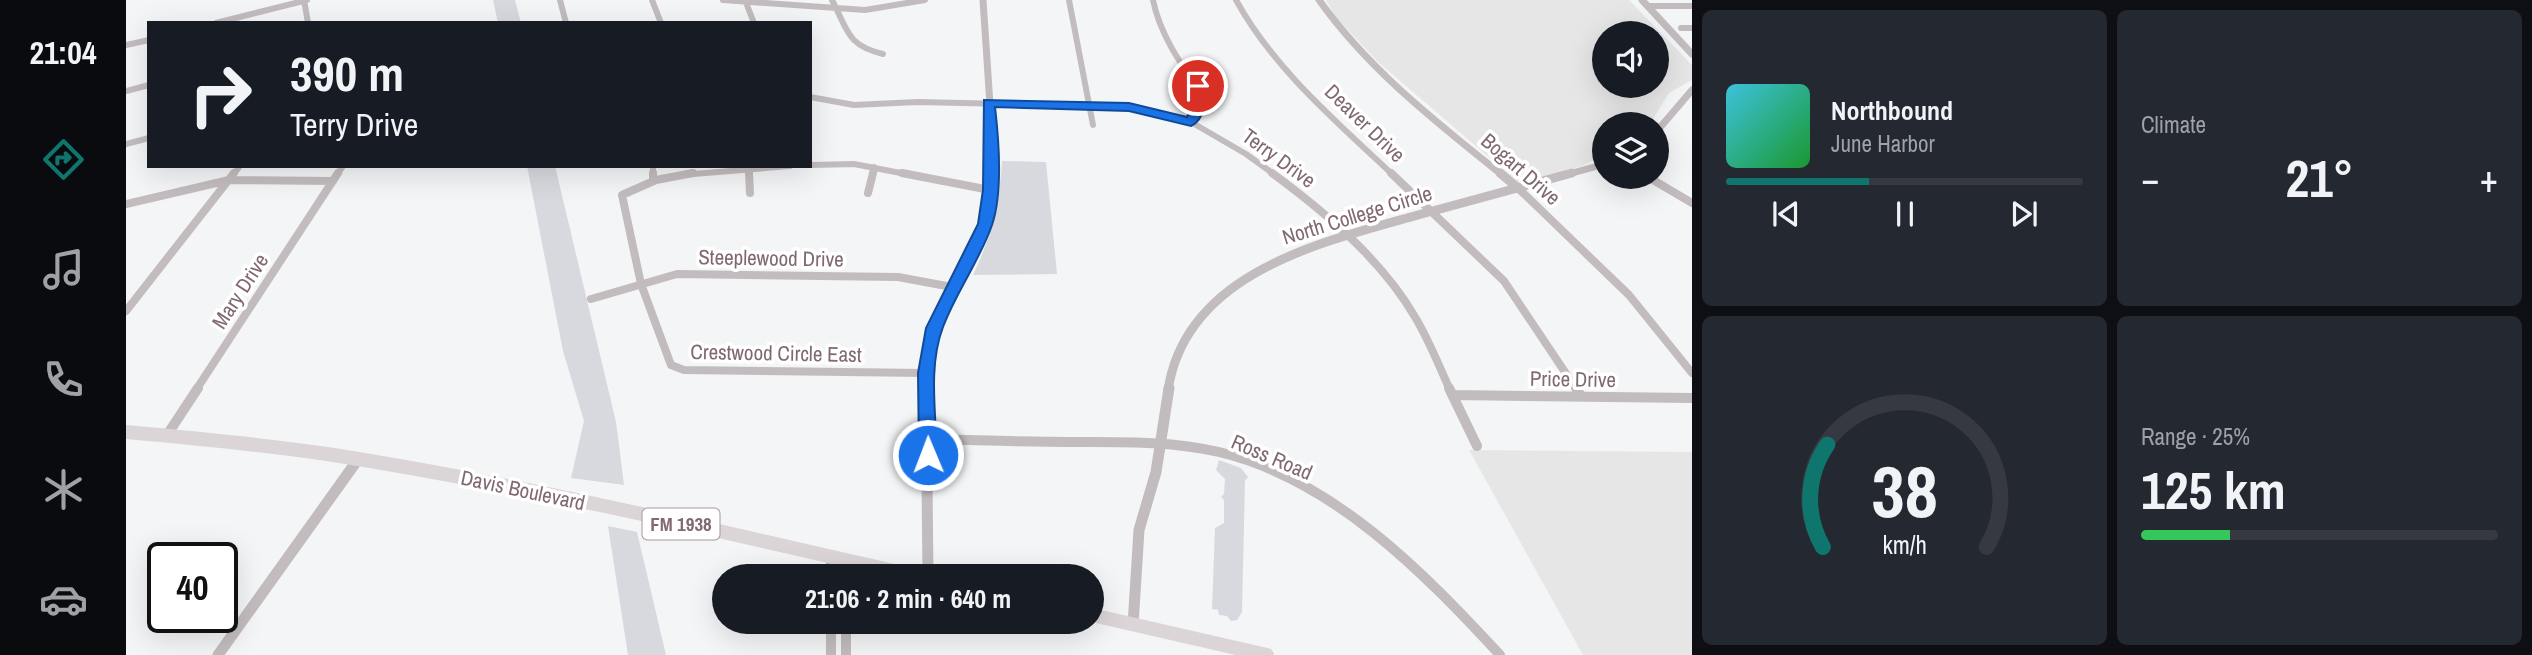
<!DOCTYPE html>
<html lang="en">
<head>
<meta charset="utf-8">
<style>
  body { margin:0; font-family:"Archivo Narrow",sans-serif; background:#242831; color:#f1f3f6; height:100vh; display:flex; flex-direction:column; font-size:26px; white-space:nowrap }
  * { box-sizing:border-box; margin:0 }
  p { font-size:23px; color:#9ea1a6 }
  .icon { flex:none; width:38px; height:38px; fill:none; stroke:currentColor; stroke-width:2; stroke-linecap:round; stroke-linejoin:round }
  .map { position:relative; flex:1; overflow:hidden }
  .sheet { display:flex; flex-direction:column; gap:10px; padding:10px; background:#0d0f14; width:840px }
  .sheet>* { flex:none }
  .guide { position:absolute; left:21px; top:21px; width:665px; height:147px; border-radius:0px; box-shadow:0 7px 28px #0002; background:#171b24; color:#f1f3f6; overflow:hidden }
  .controls { position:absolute; left:1466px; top:21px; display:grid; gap:14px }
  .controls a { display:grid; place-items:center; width:77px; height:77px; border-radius:50%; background:#171b24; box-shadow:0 7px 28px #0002; font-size:35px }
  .speed { position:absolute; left:21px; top:542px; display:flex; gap:14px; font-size:35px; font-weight:700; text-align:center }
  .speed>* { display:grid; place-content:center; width:91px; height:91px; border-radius:50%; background:#171b24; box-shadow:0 7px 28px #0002; line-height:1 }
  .speed .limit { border:4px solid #111; border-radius:10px; background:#fff; color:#111 }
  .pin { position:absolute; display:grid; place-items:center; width:60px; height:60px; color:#fff; margin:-30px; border:4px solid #fff; border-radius:50%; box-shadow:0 2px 7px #0007 }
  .me { position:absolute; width:77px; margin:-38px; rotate:359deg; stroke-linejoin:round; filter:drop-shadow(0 0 5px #0008) }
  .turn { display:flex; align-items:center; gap:24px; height:147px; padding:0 28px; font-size:32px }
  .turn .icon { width:91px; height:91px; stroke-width:2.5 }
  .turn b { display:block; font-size:49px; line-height:60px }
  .big { font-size:52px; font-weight:700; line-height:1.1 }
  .sheet .widget { flex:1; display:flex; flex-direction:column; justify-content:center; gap:10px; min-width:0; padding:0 24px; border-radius:10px; background:#242831 }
  .sheet .dial { align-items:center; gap:0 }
  .dial svg { height:182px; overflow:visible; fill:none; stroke:#363941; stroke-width:7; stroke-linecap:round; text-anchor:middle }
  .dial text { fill:#f1f3f6; stroke:none }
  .song { display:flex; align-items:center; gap:21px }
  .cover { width:84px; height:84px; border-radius:10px; background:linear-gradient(135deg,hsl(190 70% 55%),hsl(130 70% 35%)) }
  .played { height:7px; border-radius:4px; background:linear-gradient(90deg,#0f766e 40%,#363941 40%) }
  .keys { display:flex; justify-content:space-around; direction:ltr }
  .heat { display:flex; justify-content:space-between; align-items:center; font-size:38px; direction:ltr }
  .charge { height:10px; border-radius:5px; background:linear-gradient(90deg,#34c759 25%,#363941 0) }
  .sheet .tiles { flex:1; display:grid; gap:10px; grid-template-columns:repeat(2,1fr) }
  .trip { position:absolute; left:586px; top:564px; width:392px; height:70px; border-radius:35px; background:#171b24; box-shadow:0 7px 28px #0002; font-weight:700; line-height:70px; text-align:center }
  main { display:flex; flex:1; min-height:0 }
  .tab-bar { display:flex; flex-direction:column; width:126px; justify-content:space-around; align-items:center; background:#090b0e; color:#9ea1a6 }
  .tab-bar .icon { width:49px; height:49px }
  .tab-bar .selected { color:#0f766e }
  .tab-bar b { font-size:32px; color:#f1f3f6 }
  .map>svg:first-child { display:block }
  .built { fill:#e7e6e7; fill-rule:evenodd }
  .green { fill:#d8d9df }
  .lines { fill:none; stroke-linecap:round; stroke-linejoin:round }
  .minor-far2 { stroke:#c3bcbe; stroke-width:6 }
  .minor-far1 { stroke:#c3bcbe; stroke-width:8 }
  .minor { stroke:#c3bcbe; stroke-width:10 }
  .tertiary-far2 { stroke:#c3bcbe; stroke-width:7 }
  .tertiary-far1 { stroke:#c3bcbe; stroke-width:9 }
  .tertiary { stroke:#c3bcbe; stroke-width:11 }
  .primary { stroke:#dbd5d7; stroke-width:14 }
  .route { fill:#1a73e8; stroke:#114b97; stroke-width:2 }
  .labels { text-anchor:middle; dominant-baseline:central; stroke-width:7; stroke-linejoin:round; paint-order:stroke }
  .shield { fill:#fff; stroke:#a7969b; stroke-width:2 }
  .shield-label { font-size:19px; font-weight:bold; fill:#816970 }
  .street-label { font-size:21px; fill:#816970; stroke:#fff }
</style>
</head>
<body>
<main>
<nav class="tab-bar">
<b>21:04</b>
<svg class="icon selected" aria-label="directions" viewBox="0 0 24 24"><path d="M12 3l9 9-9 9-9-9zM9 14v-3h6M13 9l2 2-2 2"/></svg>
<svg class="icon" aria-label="music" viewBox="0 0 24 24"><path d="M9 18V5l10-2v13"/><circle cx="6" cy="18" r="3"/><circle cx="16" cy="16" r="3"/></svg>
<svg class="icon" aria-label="phone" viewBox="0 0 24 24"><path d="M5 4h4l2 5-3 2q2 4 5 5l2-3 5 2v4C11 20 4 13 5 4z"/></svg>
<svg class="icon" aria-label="climate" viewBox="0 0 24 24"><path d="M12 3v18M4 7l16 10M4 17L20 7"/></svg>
<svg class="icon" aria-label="car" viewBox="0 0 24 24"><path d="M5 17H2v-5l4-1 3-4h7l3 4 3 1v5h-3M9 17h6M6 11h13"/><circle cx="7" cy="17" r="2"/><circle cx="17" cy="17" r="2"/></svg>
</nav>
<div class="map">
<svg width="1566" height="655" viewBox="0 0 1566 655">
  <rect width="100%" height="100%" fill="#f4f5f6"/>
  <path class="built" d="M 1200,0 L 1503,0 L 1566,65 L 1566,80 L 1543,93 L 1524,124 L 1479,124 L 1479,155 L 1455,166 L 1394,184 L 1251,61 L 1209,16 ZM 1479,33 L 1531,33 L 1531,86 L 1479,86 Z
    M 1343,450 L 1566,452 L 1566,655 L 1457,655 Z"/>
  <path class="green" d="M 367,0 L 389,0 L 395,23 L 372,23 Z
    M 876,161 L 920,162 L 931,274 L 847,275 C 866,235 873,206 876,161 Z
    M 401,166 L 429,166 L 490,422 L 498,485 L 445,478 L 458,421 L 437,351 Z
    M 1093,460 L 1115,468 L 1122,477 L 1119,481 L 1116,612 L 1111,620 L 1105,621 L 1101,616 L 1093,615 L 1092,610 L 1086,609 L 1089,528 L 1098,523 L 1098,500 L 1095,497 L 1098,494 L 1099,479 L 1090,470 Z
    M 482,526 L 511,532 L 540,655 L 502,655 Z"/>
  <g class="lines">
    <path class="minor-far2" d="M 178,0 L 182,23
      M 434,0 L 440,23
      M 526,0 L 535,23
      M 597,0 L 739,10 L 799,0
      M 619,0 L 628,23
      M 706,0 C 722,30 720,45 757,54
      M 943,0 L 967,125
      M 1027,0 C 1034,35 1055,64 1075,93 L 1065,122
      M 1110,0 C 1148,69 1210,121 1267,175
      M 1522,6 L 1566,6
      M 90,23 L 181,0
      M 1555,28 L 1566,28
      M 0,45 L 23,40
      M 0,91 L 23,85
      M 684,97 L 728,105 L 791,102 L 1004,107 L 1065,122 L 1120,154 L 1149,175
      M 0,144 L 23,138
      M 684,165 L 728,164 L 785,175
      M 527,166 L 527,175
      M 623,169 L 623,175
      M 107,175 L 114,166
      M 211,175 L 217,166
      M 555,175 L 664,166
      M 746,175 L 748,167"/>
    <path class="minor-far1" d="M 527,173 L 527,181
      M 567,173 L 530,180 L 496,195 L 515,284 L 545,365 L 558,370 L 800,373
      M 623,173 L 624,193
      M 776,173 L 864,190
      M 1146,173 C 1199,212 1256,260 1289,317 C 1303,340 1313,366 1324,390
      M 1265,173 L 1378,281 L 1451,390
      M 1522,177 L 1566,203
      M 1393,189 L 1503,295 L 1566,373
      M 742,193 L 747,173
      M 0,204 L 103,180 L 207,181
      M 465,299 L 551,274 L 772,277 L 826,287
      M 0,311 L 108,173
      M 70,390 L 212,173"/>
    <path class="minor" d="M 1323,388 L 1351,446
      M 1450,388 L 1455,396
      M 1327,395 L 1566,398
      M 41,435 L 72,388
      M 801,439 C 851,440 900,442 950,442 C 998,442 1046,441 1093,452 C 1207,479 1297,572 1374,655
      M 705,557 L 705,576
      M 718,560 L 719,576
      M 705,621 L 705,655
      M 720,621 L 720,655"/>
    <path class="tertiary-far2" d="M 857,0 L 866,135 L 865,175
      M 1193,0 C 1243,70 1309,121 1376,175
      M 1516,0 L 1566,54
      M 1531,131 L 1566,90
      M 1439,175 L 1479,164"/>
    <path class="tertiary-far1" d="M 1374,173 L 1393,189
      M 800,390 L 800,373 L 808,328 L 859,224 L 865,173
      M 1042,390 C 1060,272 1196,242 1292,215 C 1343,201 1394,187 1446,173"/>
    <path class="tertiary" d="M 800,388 L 802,576
      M 1007,625 L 1013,530 L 1030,472 L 1043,388
      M 92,655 L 233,458"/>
    <path class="primary" d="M 0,432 C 67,438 134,444 201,454 C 399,485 594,531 789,576
      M 966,615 L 1141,655"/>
  </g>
  <path class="route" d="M 1072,83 L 1078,86 C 1082,99 1078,120 1065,126 L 1003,111 L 869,107 C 873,141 877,192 866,225 C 854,260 830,292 817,327 C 802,366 810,414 811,455 L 808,461 L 802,463 L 795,461 L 793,455 L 792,373 L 800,328 L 852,224 L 857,190 L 858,100 L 1003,103 L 1061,117 L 1069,98 L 1066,86 Z"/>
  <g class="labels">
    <rect class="shield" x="516.5" y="508.5" width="77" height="31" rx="5"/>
    <g class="shield-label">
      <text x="555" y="524">FM 1938</text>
    </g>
    <g class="street-label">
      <text transform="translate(1239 123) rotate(44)">Deaver Drive</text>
      <text transform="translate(1153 158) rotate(36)">Terry Drive</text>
      <text transform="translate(1395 169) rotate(41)">Bogart Drive</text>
      <text transform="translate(1231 215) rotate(-17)">North College Circle</text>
      <text transform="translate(645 258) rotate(1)">Steeplewood Drive</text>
      <text transform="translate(114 291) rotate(-57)">Mary Drive</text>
      <text transform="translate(650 353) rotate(1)">Crestwood Circle East</text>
      <text transform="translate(1447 379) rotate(1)">Price Drive</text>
      <text transform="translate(1146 457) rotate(23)">Ross Road</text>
      <text transform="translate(397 490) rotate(12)">Davis Boulevard</text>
    </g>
  </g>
</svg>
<div class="controls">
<a><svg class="icon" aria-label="sound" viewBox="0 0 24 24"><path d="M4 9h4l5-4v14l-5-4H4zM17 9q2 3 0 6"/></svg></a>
<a><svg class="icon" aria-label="layers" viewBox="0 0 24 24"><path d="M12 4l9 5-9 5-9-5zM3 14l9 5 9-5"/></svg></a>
</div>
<div class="speed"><div class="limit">40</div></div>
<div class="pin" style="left:1072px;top:86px;background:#d93025"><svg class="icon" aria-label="arrive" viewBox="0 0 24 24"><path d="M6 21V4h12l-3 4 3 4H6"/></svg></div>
<svg class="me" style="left:802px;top:455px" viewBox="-20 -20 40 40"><circle r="17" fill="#1a73e8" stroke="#fff" stroke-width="3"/><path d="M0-11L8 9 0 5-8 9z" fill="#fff"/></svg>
<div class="trip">21:06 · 2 min · 640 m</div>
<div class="guide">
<div class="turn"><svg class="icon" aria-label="right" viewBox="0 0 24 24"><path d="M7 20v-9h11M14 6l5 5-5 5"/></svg><div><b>390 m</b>Terry Drive</div></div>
</div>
</div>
<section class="sheet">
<div class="tiles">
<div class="widget">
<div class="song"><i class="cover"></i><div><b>Northbound</b><p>June Harbor</p></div></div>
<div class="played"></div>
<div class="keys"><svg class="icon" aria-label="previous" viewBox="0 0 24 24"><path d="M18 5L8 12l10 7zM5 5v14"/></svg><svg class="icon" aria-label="pause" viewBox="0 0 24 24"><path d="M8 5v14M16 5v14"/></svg><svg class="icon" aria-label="next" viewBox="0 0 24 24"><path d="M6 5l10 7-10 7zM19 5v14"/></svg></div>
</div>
<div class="widget"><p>Climate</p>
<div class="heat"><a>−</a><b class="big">21°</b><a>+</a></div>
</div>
<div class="widget dial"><svg viewBox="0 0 100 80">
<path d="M14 69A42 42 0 1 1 86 69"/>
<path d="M14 69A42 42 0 0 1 16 24" stroke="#0f766e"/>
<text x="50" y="56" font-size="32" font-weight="700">38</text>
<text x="50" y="72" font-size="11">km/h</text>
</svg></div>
<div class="widget"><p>Range · 25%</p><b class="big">125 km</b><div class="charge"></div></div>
</div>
</section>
</main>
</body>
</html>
